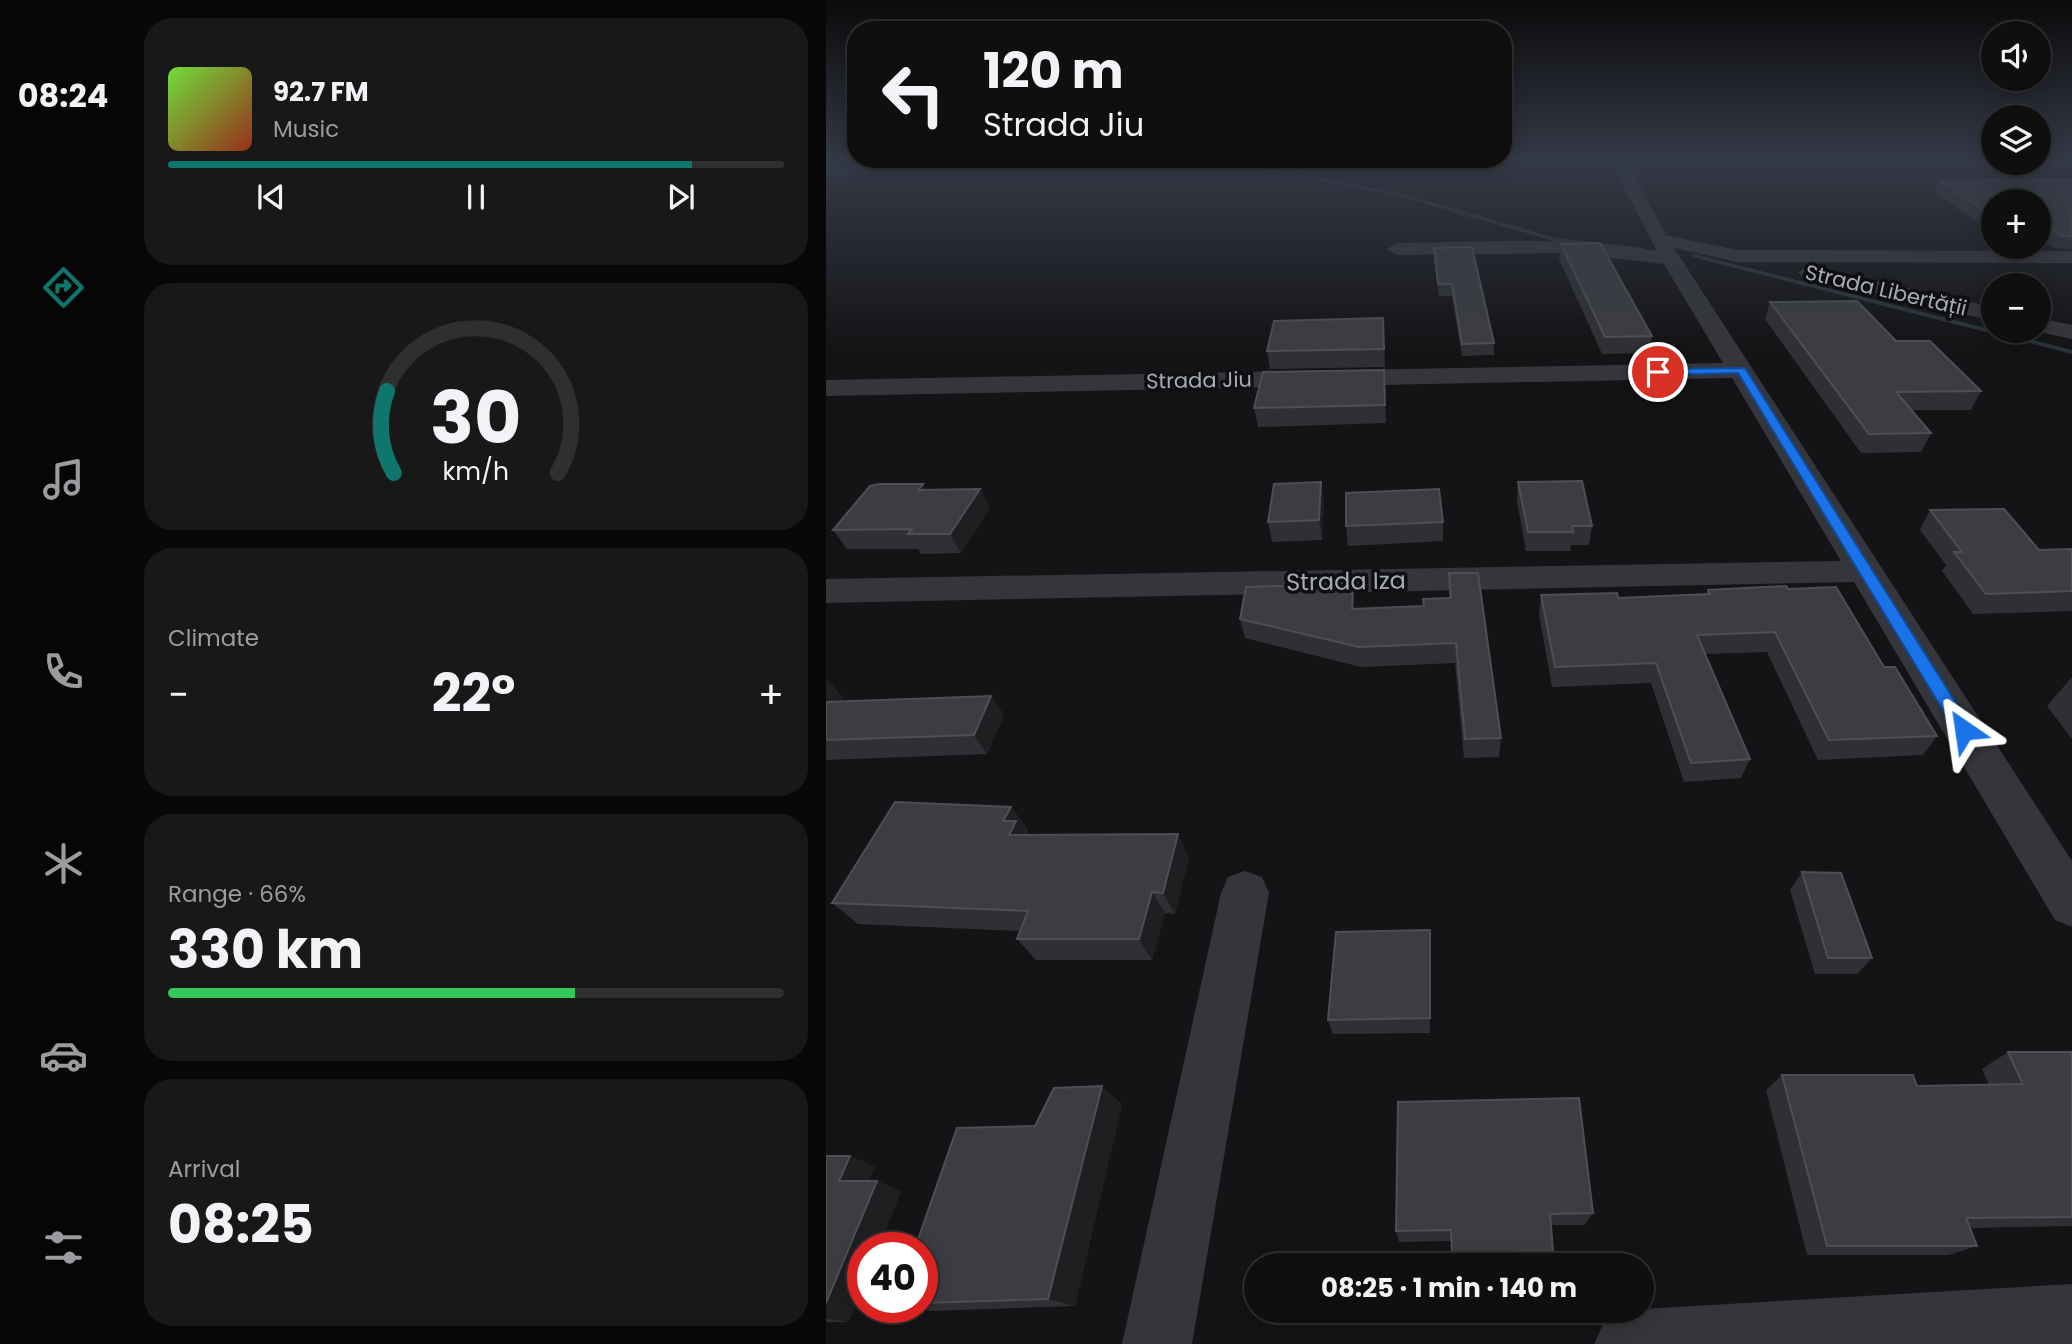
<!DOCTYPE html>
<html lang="en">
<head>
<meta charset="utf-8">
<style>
  body { margin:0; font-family:Poppins,sans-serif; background:#181819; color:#f1f3f6; height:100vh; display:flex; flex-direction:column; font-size:26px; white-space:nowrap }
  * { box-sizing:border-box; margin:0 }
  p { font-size:23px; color:#9b9c9f }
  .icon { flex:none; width:38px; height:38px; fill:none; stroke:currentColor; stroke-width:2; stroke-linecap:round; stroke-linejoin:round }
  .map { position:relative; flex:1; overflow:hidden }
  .side { display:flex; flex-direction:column; gap:18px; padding:18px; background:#080809; width:700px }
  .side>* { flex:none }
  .top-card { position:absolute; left:21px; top:21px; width:665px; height:147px; border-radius:28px; box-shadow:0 4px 18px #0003,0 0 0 2px #2f2f30; background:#0f0f10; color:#f1f3f6; overflow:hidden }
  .fabs { position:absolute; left:1155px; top:21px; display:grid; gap:14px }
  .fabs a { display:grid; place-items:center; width:70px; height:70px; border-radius:50%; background:#0f0f10; box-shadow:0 4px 18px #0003,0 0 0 2px #2f2f30; font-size:35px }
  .speed { position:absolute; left:21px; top:1232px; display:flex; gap:14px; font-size:35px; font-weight:700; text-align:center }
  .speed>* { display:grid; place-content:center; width:91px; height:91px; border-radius:50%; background:#0f0f10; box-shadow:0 4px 18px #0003,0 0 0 2px #2f2f30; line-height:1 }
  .speed .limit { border:10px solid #d22; background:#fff; color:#111 }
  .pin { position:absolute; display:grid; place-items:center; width:60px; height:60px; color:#fff; margin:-30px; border:4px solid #fff; border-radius:50%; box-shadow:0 2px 7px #0007 }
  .me { position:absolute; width:77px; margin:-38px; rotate:328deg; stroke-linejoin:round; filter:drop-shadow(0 0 5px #0008) }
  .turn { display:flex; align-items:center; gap:24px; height:147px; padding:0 21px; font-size:32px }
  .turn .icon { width:91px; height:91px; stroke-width:2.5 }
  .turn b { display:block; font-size:49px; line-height:60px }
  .big { font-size:52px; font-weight:700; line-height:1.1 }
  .side .tile { flex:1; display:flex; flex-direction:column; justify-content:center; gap:10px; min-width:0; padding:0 24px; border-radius:28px; background:#181819 }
  .side .dial { align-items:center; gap:0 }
  .dial svg { height:182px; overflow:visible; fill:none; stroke:#2f2f30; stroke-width:7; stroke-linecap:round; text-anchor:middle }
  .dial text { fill:#f1f3f6; stroke:none }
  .song { display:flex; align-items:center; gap:21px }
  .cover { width:84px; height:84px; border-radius:10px; background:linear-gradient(135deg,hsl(100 70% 55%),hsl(10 70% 35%)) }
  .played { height:7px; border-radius:4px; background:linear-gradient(90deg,#0f766e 85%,#2f2f30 85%) }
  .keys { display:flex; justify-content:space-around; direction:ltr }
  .heat { display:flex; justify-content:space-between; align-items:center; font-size:38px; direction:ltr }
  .charge { height:10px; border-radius:5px; background:linear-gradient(90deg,#34c759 66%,#2f2f30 0) }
  .trip { position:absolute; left:418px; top:1253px; width:410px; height:70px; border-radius:35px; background:#0f0f10; box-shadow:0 4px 18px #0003,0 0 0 2px #2f2f30; font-weight:700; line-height:70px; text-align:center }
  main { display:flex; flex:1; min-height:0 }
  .tab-bar { display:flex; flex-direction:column; width:126px; justify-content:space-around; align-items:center; background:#060606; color:#9b9c9f }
  .tab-bar .icon { width:49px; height:49px }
  .tab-bar .on { color:#0f766e }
  .tab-bar b { font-size:32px; color:#f1f3f6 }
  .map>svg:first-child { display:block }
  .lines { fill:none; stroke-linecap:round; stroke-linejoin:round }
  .stream { fill:#2a343a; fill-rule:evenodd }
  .minor { fill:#35363b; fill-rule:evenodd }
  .wall { fill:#303034 }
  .shaded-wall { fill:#1f1f22 }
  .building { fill:#3c3d42; stroke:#4d4f54; stroke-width:2 }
  .route { fill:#1a73e8; stroke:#114b97; stroke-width:2 }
  .labels { text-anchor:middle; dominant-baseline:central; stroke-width:7; stroke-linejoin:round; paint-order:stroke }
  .far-street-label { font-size:21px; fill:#a5abb7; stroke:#0f0f11 }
  .street-label { font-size:24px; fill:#a5abb7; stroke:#0f0f11 }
</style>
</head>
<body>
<main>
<nav class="tab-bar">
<b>08:24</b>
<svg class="icon on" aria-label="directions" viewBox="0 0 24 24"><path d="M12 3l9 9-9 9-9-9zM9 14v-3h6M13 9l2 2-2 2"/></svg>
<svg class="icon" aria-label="music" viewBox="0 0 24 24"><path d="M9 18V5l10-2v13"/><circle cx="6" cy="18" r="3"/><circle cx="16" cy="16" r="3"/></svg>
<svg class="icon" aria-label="phone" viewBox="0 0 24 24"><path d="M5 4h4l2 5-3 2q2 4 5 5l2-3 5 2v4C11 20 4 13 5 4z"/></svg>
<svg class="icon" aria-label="climate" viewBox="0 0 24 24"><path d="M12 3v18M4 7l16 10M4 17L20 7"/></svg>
<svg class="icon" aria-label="car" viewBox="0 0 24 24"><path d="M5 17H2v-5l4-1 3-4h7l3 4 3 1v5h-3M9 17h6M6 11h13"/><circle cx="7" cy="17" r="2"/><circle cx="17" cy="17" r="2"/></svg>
<svg class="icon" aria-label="filters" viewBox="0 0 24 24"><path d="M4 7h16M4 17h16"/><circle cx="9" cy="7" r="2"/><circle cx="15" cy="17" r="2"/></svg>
</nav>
<section class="side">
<div class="tile">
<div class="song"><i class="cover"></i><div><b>92.7 FM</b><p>Music</p></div></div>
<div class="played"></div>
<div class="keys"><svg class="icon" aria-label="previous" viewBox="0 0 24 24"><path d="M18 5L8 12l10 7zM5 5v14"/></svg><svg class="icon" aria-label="pause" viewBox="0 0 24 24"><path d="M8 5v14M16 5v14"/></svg><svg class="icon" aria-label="next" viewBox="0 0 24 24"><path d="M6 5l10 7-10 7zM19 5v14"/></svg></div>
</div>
<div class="tile dial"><svg viewBox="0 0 100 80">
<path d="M14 69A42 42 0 1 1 86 69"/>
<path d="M14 69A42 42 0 0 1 11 33" stroke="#0f766e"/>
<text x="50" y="56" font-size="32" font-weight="700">30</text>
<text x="50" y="72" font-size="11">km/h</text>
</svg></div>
<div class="tile"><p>Climate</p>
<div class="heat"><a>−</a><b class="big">22°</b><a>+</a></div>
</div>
<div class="tile"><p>Range · 66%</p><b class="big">330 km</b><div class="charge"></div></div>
<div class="tile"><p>Arrival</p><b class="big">08:25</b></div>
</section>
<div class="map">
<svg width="1246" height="1344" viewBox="0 0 1246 1344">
  <rect width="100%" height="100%" fill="#141416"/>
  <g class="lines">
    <path class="stream" d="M 384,160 L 393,160 L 574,193 L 730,238 L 819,248 L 816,250 L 730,242 L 573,196 Z
      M 868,254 L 1246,350 L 1246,354 L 866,257 Z"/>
    <path class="minor" d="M 784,160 L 800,160 L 840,235 L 911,250 L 1246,251 L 1246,263 L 911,262 L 848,248 L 1246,861 L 1246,927 L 1229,920 L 1028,582 L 0,603 L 0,579 L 1015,561 L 906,378 L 0,396 L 0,380 L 897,363 L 838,264 L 744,253 L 571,255 L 561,249 L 571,243 C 657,242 745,236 831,251 Z
      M 33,166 L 39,168 L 39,174 L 0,177 L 0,167 Z
      M 982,266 L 1167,307 L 1167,321 L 975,276 L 972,272 Z
      M 1213,318 L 1246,325 L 1246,339 L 1209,331 L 1213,331 Z
      M 419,871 L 436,877 L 443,893 L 366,1344 L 296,1344 L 395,893 L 402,877 Z
      M 1246,1284 L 1246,1344 L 768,1344 L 779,1320 L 800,1311 L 816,1309 Z"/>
  </g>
  <path class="wall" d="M 1246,179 L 1246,249 L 1228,248 L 1222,244 L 1213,244 L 1213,201 L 1167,201 L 1167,233 L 1109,193 L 1114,181 Z
    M 735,244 L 826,336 L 822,353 L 776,354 L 733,259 Z
    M 608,248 L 668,343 L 668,355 L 636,356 L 626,296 L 613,296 L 608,259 Z
    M 944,302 L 1070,341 L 1155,391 L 1145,410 L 1085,410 L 1105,433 L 1095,452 L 1035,453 L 939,319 Z
    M 557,318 L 559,367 L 444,369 L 441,351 Z
    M 558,370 L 560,423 L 432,427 L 428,408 Z
    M 495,482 L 498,502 L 496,540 L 446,542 L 442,522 Z
    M 692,482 L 766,526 L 763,545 L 745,545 L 744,551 L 700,551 L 691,501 Z
    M 97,484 L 101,490 L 154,489 L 164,508 L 135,553 L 95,554 L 92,549 L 21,549 L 7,530 Z
    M 1104,510 L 1213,550 L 1246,549 L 1246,611 L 1147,614 L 1116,571 L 1120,565 L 1094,530 Z
    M 617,522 L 617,541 L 522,546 L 520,526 Z
    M 623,573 L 675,738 L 673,757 L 638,758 L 629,663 L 535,667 L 419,638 L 414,619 L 529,604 L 529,609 L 597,606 L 623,598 Z
    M 962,589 L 1058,667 L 1111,736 L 1097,755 L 992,760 L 941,652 L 879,654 L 924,759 L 915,778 L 858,782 L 825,683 L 726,687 L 713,615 L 715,595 L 792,598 L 880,594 L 882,590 Z
    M 1246,677 L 1246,739 L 1221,706 Z
    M 0,678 L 17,698 L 15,701 L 165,696 L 178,715 L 161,754 L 0,760 Z
    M 185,807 L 202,829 L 200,835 L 363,857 L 349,914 L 339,913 L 326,960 L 210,960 L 191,939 L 194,931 L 32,924 L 6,903 Z
    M 976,872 L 1046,958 L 1031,974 L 989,974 L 964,890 Z
    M 604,930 L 604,1033 L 507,1034 L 502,1020 Z
    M 1182,1052 L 1246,1052 L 1246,1226 L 1144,1228 L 1151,1246 L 1123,1255 L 981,1255 L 940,1090 L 956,1075 L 1091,1086 L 1163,1085 L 1156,1069 Z
    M 572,1102 L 767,1213 L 758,1225 L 725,1225 L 727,1251 L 721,1260 L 626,1263 L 625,1241 L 573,1242 L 570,1231 Z
    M 296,1104 L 249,1306 L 105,1311 L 84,1307 L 96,1307 L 96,1248 L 209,1126 Z
    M 0,1156 L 49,1166 L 42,1181 L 51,1181 L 75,1191 L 53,1248 L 37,1248 L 23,1322 L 0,1322 Z"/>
  <path class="shaded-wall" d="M 495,482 L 498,502 L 496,540 L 493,520 Z
    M 97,484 L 108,503 L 92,490 Z
    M 154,489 L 164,508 L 135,553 L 124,534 Z
    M 527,584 L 529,604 L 528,629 L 526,609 Z
    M 0,678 L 17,698 L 2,722 L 0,719 Z
    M 165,696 L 178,715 L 161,754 L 148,735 Z
    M 185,807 L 202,829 L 199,834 L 207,844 L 183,835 L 177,821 Z
    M 352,834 L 363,857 L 349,914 L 337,893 Z
    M 326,892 L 339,913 L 326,960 L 313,939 Z
    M 604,930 L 605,947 L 604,1033 Z
    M 276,1086 L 296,1104 L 249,1306 L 222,1299 Z
    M 24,1156 L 49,1166 L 39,1191 L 13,1181 Z
    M 51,1181 L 75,1191 L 53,1248 L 37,1248 L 37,1287 L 23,1322 L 0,1319 L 0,1303 Z"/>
  <path class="building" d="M 1246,179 L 1246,236 L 1235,236 L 1228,232 L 1213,232 L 1213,201 L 1167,201 L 1167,217 L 1114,181 Z
    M 774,243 L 826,336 L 779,337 L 735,244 Z
    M 646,247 L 668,343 L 636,344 L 626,284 L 612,284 L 608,248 Z
    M 1031,301 L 1070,341 L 1104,341 L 1155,391 L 1070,392 L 1105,433 L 1043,434 L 944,302 Z
    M 557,318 L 558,349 L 441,351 L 448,321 Z
    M 558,370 L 559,405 L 428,408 L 437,372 Z
    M 756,481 L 766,526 L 746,526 L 747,532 L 702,532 L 692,482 Z
    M 495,482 L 493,520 L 442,522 L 448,484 Z
    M 53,484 L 97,484 L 92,490 L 154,489 L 124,534 L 82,534 L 86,529 L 7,530 L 44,486 Z
    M 613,489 L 617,522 L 520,526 L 520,493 Z
    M 1178,509 L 1213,550 L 1246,549 L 1246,591 L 1160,594 L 1128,552 L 1136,552 L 1104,510 Z
    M 623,573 L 652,573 L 675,738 L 639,739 L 630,643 L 533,647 L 414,619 L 420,587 L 527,584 L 526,609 L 598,606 L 597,599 L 625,598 Z
    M 960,586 L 962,589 L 1010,587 L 1058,667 L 1069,667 L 1111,736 L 1003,740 L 949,632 L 871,635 L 924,759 L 865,763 L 830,663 L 729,667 L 715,595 L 791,593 L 792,598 L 884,594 L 882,590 Z
    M 165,696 L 148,735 L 0,740 L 0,702 Z
    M 69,802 L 185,807 L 177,821 L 190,821 L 183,835 L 352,834 L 337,893 L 326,892 L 313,939 L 191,939 L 202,911 L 6,903 Z
    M 976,872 L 1015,873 L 1046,958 L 1002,958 Z
    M 604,930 L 604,1018 L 502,1020 L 510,932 Z
    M 1182,1052 L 1246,1052 L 1246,1217 L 1140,1218 L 1151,1246 L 1001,1246 L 956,1075 L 1087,1075 L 1091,1086 L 1197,1084 Z
    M 276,1086 L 222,1299 L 96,1303 L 96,1248 L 89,1248 L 131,1128 L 209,1126 L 228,1088 Z
    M 753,1098 L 767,1213 L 724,1214 L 727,1251 L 626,1253 L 625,1230 L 570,1231 L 572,1102 Z
    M 0,1156 L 24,1156 L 13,1181 L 51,1181 L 0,1303 Z"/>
  <linearGradient id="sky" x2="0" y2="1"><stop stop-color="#0b0b0c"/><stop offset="0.46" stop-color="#343a47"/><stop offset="1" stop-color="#343a47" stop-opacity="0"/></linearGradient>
  <rect width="1246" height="348" fill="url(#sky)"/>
  <path class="route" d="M 919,368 L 1144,725 L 1147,730 L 1144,735 L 1132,735 L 912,373 L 832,375 L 827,372 L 832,369 Z"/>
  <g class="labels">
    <g class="far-street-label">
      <text transform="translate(1060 290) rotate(13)">Strada Libertății</text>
      <text transform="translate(373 380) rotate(-1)">Strada Jiu</text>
    </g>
    <g class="street-label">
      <text transform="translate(520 581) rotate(-1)">Strada Iza</text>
    </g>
  </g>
</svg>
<div class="fabs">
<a><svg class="icon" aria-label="sound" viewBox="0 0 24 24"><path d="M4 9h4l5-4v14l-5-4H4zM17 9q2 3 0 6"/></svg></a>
<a><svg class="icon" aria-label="layers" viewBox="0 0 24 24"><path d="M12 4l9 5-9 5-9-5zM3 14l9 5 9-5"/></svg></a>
<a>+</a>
<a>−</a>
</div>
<div class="speed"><div class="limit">40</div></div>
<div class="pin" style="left:832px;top:372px;background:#d93025"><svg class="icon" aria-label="arrive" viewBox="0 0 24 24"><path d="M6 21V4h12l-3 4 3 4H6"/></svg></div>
<svg class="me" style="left:1138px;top:730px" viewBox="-20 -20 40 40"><path d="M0-17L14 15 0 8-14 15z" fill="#1a73e8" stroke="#fff" stroke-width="4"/></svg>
<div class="trip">08:25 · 1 min · 140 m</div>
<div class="top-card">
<div class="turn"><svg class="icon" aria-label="left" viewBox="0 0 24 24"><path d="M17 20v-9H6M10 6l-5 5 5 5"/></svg><div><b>120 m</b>Strada Jiu</div></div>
</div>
</div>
</main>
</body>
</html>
